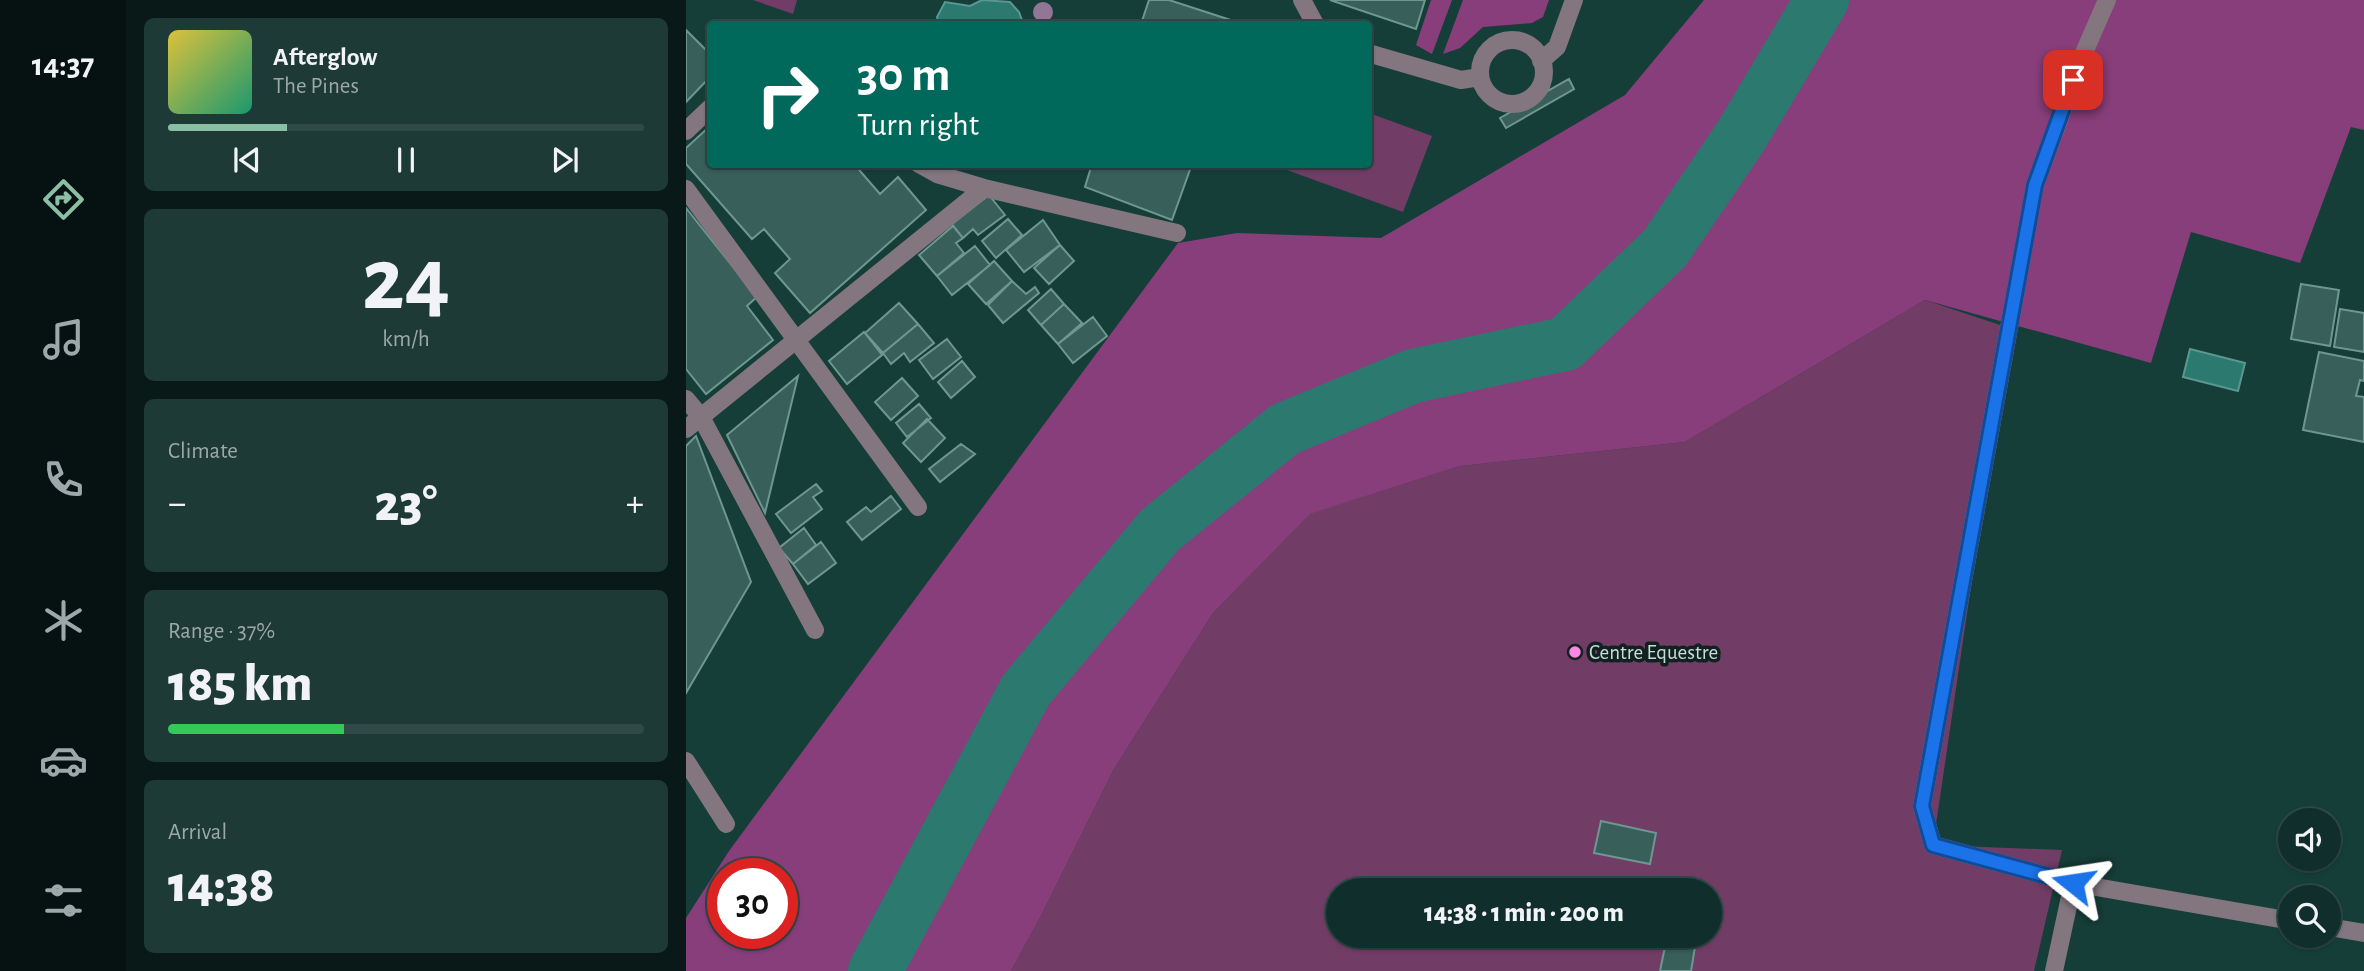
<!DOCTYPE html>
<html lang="en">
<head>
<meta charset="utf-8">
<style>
  body { margin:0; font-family:"Alegreya Sans",sans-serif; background:#1e3a37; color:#f1f3f6; height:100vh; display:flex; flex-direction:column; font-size:26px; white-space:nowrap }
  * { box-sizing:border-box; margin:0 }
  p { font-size:23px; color:#9ca8a9 }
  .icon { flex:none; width:38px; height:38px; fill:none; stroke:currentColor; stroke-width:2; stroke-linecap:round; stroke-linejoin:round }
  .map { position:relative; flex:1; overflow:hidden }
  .panel { display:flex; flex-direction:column; gap:18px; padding:18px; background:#091918; width:560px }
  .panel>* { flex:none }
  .guide { position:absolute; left:21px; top:21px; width:665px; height:147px; border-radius:7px; box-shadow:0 2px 5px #0004,0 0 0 2px #304a47; background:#00695c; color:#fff; overflow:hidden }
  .controls { position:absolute; left:1592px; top:808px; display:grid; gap:14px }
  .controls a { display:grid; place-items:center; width:63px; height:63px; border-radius:50%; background:#102e2b; box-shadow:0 2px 5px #0004,0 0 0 2px #304a47; font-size:35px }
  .speed { position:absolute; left:21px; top:858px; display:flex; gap:14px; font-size:35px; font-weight:700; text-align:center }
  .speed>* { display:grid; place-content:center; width:91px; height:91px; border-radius:50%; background:#102e2b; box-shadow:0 2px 5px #0004,0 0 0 2px #304a47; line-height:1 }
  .speed .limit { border:10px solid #d22; background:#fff; color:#111 }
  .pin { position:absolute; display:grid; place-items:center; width:60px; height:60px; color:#fff; margin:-30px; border-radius:14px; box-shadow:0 4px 10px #0006 }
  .me { position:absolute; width:77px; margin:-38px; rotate:285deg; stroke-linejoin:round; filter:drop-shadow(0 0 5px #0008) }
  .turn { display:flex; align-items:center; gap:24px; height:147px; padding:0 35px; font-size:32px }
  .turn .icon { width:91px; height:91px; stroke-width:2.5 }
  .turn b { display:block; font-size:49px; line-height:60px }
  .big { font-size:52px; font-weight:800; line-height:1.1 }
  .panel .tile { flex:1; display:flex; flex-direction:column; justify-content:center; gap:10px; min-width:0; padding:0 24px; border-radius:10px; background:#1e3a37 }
  .panel .dial { align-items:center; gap:0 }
  .dial b { font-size:91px; line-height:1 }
  .song { display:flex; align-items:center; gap:21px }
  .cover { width:84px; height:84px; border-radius:10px; background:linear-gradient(135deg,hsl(50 70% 55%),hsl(160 70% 35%)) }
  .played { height:7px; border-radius:4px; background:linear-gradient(90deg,#8abfa5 25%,#304a47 25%) }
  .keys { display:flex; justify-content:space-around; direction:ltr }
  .heat { display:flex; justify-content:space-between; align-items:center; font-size:38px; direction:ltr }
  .charge { height:10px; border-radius:5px; background:linear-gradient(90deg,#34c759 37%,#304a47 0) }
  .trip { position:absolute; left:640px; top:878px; width:396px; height:70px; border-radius:35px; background:#102e2b; box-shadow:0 2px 5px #0004,0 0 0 2px #304a47; font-weight:800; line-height:70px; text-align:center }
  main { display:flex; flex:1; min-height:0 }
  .dock { display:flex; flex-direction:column; width:126px; justify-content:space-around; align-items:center; background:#061211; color:#9ca8a9 }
  .dock .icon { width:49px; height:49px }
  .dock .on { color:#8abfa5 }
  .dock b { font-size:32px; color:#f1f3f6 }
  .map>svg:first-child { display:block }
  .green { fill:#713d66; fill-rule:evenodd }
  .forest { fill:#883e7a; fill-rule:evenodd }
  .water { fill:#2c7970; stroke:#5a9790; stroke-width:2 }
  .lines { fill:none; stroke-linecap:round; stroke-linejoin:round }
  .river { stroke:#2c7970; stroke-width:54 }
  .building { fill:#385f5a; stroke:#6e9791; stroke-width:2 }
  .minor { stroke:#83767f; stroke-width:18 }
  .tree { fill:#917696 }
  .route-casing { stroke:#114b97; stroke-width:18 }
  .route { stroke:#1a73e8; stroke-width:12 }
  .poi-dot { fill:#fc86e4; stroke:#11211f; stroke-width:2.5 }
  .labels { text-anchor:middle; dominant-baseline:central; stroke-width:7; stroke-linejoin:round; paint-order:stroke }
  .poi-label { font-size:21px; fill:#c7dcd9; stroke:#11211f; text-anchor:start }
</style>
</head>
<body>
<main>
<nav class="dock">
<b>14:37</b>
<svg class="icon on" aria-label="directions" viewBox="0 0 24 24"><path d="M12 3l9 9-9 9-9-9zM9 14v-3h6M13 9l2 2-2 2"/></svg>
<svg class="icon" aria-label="music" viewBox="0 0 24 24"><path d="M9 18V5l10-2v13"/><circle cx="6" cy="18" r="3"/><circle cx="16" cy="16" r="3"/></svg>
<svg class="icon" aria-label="phone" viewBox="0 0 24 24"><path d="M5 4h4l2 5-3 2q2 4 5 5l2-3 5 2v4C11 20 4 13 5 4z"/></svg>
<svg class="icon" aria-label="climate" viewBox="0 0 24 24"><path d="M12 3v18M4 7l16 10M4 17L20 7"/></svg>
<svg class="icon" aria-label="car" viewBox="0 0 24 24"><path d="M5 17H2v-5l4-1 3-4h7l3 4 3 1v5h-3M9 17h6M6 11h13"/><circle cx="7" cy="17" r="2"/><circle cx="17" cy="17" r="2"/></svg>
<svg class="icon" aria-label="filters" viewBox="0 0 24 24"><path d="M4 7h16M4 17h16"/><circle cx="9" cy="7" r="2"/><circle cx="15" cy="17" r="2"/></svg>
</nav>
<section class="panel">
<div class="tile">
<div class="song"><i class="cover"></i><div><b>Afterglow</b><p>The Pines</p></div></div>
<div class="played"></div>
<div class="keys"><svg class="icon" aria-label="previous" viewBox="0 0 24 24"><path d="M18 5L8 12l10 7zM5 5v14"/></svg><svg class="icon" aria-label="pause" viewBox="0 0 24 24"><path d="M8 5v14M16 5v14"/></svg><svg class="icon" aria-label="next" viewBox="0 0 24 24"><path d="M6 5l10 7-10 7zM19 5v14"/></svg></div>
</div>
<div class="tile dial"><b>24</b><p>km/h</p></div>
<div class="tile"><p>Climate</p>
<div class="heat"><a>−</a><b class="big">23°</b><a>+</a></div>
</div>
<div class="tile"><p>Range · 37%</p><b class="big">185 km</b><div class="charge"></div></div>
<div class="tile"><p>Arrival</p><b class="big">14:38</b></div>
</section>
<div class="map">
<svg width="1678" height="971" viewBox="0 0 1678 971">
  <rect width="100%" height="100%" fill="#163e39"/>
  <path class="green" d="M 67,0 L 111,0 L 107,14 Z
    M 683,113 L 746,136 L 717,212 L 587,165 L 682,164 Z
    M 1239,300 L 1323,328 L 1247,845 L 1376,850 L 1348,971 L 325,971 L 355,916 L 428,769 L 527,613 L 623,514 L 774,466 L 999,442 ZM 653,891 L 1024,891 L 1024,936 L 653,936 Z"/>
  <path class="forest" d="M 745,0 L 766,0 L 746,54 L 730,45 Z
    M 777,0 L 863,0 L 857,17 L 846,23 L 797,27 L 774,48 L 757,54 Z
    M 1018,0 L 1678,0 L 1678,130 L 1665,127 L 1614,263 L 1505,232 L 1465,363 L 1239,300 L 999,442 L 774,466 L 624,514 L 527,613 L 428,769 L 355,916 L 325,971 L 0,971 L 0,918 L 43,851 L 492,243 L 551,233 L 695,238 L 939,95 ZM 37,873 L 96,873 L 96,933 L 37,933 Z"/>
  <path class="water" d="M 296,0 L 324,2 L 333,12 L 337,23 L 253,24 L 251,17 L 259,2 L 284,6 Z
    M 1504,349 L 1559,363 L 1552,391 L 1497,377 Z"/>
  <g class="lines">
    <path class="river" d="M 189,971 L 340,690 L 474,530 L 599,429 L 727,376 L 879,344 L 979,248 L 1055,136 L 1136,0"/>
  </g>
  <path class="building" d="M 463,0 L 483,0 L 557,24 L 455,24 Z
    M 644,0 L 739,0 L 730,29 Z
    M 0,30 L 24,54 L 24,77 L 0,102 Z
    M 883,79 L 888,89 L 820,128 L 814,118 Z
    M 24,126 L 24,164 L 168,164 L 194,194 L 212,177 L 240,210 L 124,313 L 89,273 L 104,259 L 78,229 L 66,239 L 0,164 L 0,148 Z
    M 406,164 L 506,164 L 486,220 L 399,187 Z
    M 303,195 L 319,215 L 292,235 L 287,229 L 277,238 L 266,224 Z
    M 0,208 L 71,297 L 61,306 L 87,340 L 20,394 L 0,369 Z
    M 322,219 L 336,235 L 310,258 L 296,241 Z
    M 357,220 L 374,245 L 338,272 L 320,250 Z
    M 267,226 L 277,238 L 270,243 L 278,253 L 251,276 L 233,255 Z
    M 374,245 L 388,261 L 363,284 L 348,268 Z
    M 289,246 L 304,265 L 266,295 L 251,276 Z
    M 308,261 L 326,281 L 300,304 L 282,284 Z
    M 326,281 L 340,294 L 349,287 L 353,293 L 317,323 L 302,305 Z
    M 1615,284 L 1653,290 L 1644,346 L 1605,339 Z
    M 365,289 L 378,304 L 355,325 L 342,310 Z
    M 213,303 L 232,324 L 197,353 L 179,333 Z
    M 378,304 L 396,323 L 372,344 L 355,325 Z
    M 1654,309 L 1678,313 L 1678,352 L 1648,347 Z
    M 407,317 L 421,336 L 387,363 L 372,344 Z
    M 232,324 L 248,343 L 224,362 L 218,353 L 205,364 L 197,353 Z
    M 178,332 L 196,355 L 161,384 L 143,361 Z
    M 261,339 L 275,357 L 247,379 L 233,360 Z
    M 1633,352 L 1678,361 L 1678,381 L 1674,380 L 1670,396 L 1678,397 L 1678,442 L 1617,430 Z
    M 276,361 L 289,377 L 265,398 L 252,382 Z
    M 112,376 L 79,513 L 41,435 Z
    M 216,378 L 232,396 L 205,420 L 189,402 Z
    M 233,404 L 245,418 L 221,437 L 210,423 Z
    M 241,419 L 259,438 L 235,462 L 217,443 Z
    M 10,436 L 65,582 L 0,693 L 0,446 Z
    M 275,444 L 289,454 L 254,482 L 243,469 Z
    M 130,484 L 136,491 L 127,497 L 136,509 L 105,533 L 90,514 Z
    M 205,496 L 215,509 L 176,540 L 161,522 L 180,507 L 185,512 Z
    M 118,528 L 130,545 L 107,564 L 93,548 Z
    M 135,542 L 150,563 L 122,584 L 107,564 Z
    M 915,821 L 970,833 L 964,864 L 908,853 Z
    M 980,942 L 1009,947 L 1005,971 L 974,971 Z"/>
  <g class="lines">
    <path class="minor" d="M 616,0 L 629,24
      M 1421,0 L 1397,55 L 1349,185 L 1236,806 L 1247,845 L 1387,883 L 1605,921
      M794 72a32 32 0 1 1 64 0a32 32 0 1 1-64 0Z
      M 682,53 L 775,80 L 794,77
      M 855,61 L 871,47 L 888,0
      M 0,131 L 24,108
      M 233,164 L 251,174 L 298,188 L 491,233
      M 0,189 L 232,507
      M 0,399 L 15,417 L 129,630
      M 0,429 L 298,188
      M 0,761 L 40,824
      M 1643,927 L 1678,933
      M 1368,971 L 1387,883"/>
  </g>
  <circle class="tree" cx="357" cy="12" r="10"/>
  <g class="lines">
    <g class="route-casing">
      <path id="route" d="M 1387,80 L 1349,185 L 1236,806 L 1247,845 L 1387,883"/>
    </g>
    <use href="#route" class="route"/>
  </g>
  <circle class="poi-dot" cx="889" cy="652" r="7"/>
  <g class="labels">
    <g class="poi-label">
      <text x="903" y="652">Centre Equestre</text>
    </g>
  </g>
</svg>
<div class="controls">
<a><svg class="icon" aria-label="sound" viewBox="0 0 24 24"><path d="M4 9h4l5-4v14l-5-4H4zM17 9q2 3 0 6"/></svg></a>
<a><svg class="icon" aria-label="search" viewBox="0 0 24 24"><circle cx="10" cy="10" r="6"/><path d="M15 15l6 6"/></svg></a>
</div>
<div class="speed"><div class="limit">30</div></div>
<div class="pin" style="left:1387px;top:80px;background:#d93025"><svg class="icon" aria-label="arrive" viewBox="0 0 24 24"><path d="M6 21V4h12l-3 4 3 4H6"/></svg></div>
<svg class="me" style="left:1387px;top:883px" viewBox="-20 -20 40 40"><path d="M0-17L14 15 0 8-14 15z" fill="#1a73e8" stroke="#fff" stroke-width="4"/></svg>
<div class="trip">14:38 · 1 min · 200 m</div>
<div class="guide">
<div class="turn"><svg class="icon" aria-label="right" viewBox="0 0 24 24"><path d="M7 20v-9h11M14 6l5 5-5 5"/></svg><div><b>30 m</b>Turn right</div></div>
</div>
</div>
</main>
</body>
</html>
